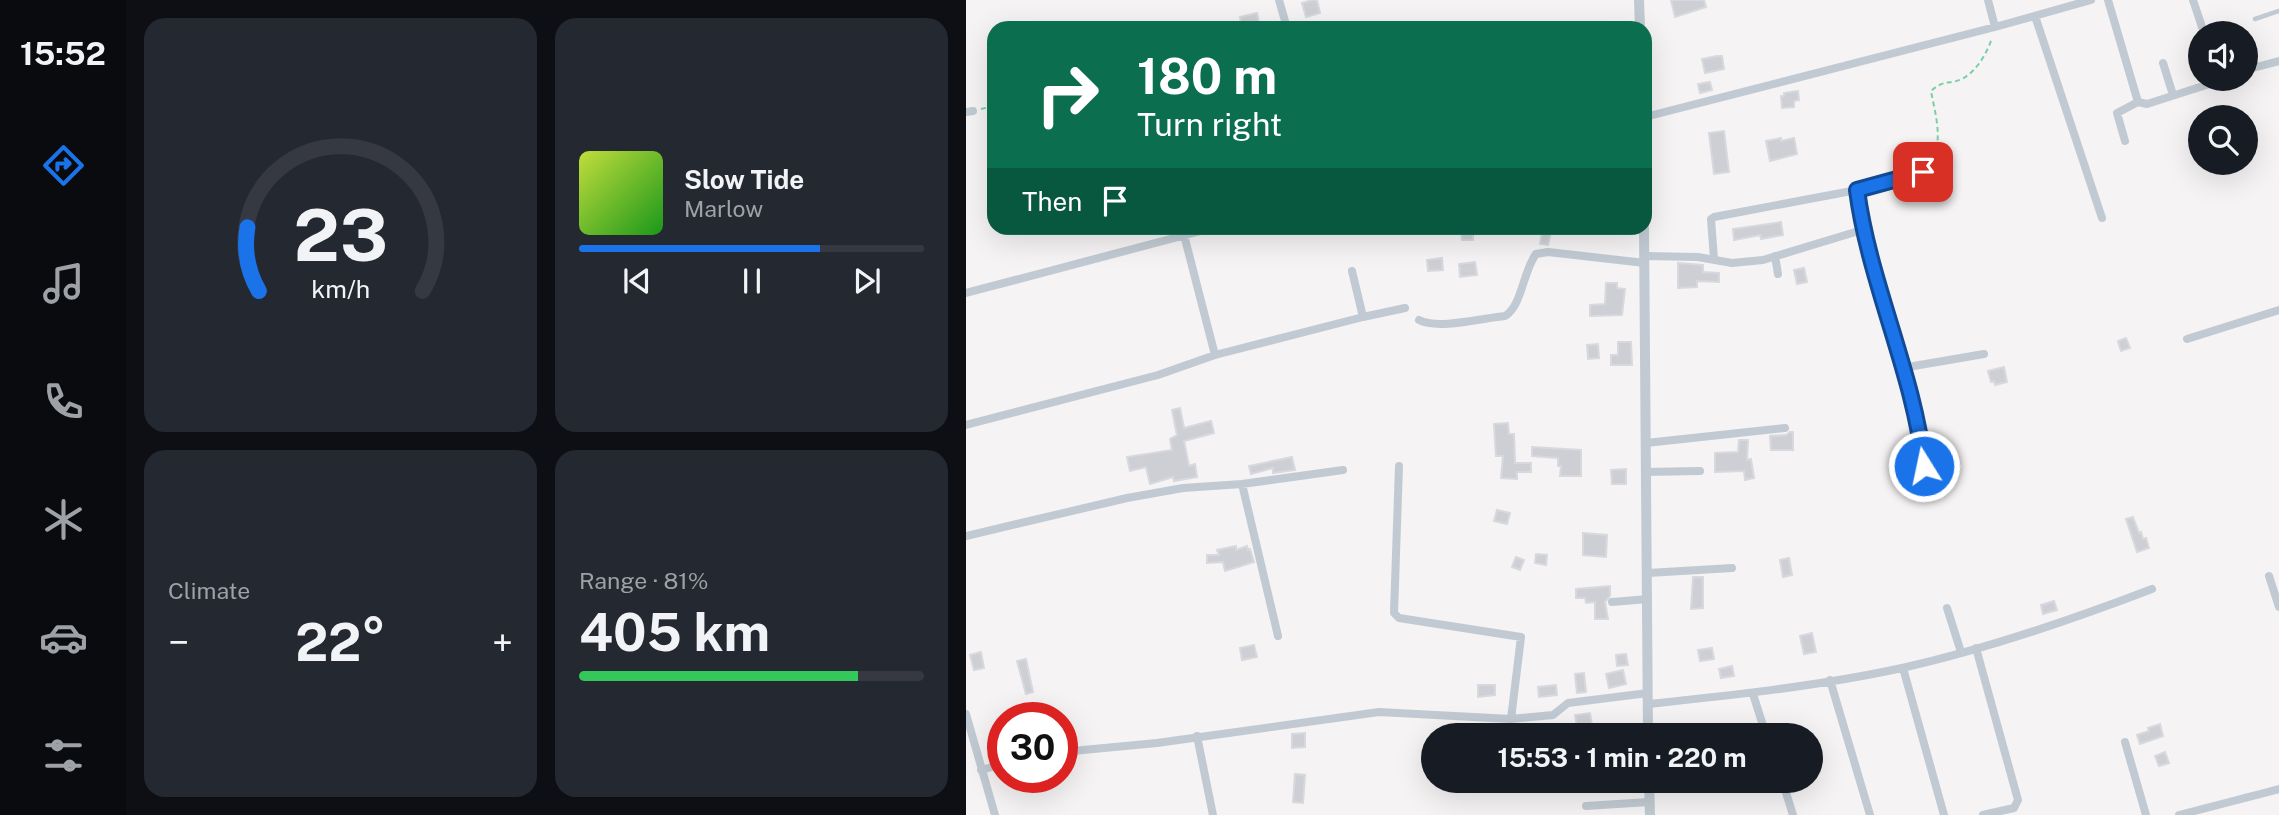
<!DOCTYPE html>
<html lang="en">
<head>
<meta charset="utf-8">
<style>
  body { margin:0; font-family:"Public Sans",sans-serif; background:#242831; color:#f1f3f6; height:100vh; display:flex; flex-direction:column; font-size:26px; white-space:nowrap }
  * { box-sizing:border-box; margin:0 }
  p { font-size:23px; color:#9ea1a6 }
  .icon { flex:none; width:38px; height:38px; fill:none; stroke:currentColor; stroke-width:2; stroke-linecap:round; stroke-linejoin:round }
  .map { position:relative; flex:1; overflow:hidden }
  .drawer { display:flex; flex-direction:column; gap:18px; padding:18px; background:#0d0f14; width:840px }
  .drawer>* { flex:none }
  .banner { position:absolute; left:21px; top:21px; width:665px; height:214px; border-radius:21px; box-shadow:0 7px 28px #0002; background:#0b6e4f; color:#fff; overflow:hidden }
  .tools { position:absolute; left:1222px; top:21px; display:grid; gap:14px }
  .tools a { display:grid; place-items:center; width:70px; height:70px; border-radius:50%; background:#171b24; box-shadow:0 7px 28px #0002; font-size:35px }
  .speed { position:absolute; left:21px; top:702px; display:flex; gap:14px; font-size:35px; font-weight:700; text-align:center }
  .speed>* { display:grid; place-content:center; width:91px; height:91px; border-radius:50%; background:#171b24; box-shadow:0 7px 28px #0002; line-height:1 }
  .speed .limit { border:10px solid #d22; background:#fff; color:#111 }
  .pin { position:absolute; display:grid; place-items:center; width:60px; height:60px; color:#fff; margin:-30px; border-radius:14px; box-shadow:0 4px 10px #0006 }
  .me { position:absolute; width:77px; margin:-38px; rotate:350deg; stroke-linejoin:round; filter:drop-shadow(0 0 5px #0008) }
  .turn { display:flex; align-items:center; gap:24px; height:147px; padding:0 35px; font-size:32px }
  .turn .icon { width:91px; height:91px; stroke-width:2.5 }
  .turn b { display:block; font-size:49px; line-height:60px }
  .then { display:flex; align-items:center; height:66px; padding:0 35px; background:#0003; gap:14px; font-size:26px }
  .big { font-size:52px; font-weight:700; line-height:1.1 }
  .drawer .tile { flex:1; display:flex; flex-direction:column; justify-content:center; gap:10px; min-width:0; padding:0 24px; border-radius:21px; background:#242831 }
  .drawer .dial { align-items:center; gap:0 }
  .dial svg { height:182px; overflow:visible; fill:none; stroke:#363941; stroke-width:7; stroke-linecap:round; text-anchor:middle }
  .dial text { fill:#f1f3f6; stroke:none }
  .song { display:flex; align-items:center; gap:21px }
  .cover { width:84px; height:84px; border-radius:10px; background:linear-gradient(135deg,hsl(70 70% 55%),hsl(120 70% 35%)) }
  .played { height:7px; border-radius:4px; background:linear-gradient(90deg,#1a73e8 70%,#363941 70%) }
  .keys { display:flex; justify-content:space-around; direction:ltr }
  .heat { display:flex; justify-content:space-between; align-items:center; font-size:38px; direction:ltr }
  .charge { height:10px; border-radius:5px; background:linear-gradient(90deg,#34c759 81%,#363941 0) }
  .drawer .tiles { flex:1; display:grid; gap:18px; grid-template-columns:repeat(2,1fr) }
  .trip { position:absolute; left:455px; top:723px; width:402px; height:70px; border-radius:35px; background:#171b24; box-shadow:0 7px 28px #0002; font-weight:700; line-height:70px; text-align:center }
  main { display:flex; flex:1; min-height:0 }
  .tab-bar { display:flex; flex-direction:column; width:126px; justify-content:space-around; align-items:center; background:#090b0e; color:#9ea1a6 }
  .tab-bar .icon { width:49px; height:49px }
  .tab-bar .selected { color:#1a73e8 }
  .tab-bar b { font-size:32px; color:#f1f3f6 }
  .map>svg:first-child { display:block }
  .building { fill:#cdcfd5; stroke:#d7d9de; stroke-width:2 }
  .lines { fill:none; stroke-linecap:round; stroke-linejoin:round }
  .path { stroke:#7ad0a6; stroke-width:2; stroke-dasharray:5 3.5; stroke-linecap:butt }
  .service { stroke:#c1cad2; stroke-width:4.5 }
  .minor { stroke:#c1cad2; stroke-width:8 }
  .tertiary { stroke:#c1cad2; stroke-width:10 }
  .route-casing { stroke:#114b97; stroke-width:18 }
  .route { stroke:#1a73e8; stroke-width:12 }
</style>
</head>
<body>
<main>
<nav class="tab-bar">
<b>15:52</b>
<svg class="icon selected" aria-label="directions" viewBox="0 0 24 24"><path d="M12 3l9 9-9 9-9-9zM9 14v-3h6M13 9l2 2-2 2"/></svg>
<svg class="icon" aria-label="music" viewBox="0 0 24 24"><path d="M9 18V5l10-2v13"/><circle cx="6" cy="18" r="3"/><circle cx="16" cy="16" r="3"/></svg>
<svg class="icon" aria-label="phone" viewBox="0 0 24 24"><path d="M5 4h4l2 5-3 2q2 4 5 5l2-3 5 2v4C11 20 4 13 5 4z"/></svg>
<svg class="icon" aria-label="climate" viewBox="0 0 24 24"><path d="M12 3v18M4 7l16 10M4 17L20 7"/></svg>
<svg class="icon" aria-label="car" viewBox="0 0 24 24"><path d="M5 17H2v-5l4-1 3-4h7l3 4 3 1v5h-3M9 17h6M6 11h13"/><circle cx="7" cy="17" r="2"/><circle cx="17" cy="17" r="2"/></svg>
<svg class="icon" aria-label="filters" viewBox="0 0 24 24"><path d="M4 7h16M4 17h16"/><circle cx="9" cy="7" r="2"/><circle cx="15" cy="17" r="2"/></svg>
</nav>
<section class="drawer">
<div class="tiles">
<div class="tile dial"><svg viewBox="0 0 100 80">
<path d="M14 69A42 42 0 1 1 86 69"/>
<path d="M14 69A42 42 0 0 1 9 41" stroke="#1a73e8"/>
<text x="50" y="56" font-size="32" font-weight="700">23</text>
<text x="50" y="72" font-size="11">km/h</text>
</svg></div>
<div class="tile">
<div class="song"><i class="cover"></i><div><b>Slow Tide</b><p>Marlow</p></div></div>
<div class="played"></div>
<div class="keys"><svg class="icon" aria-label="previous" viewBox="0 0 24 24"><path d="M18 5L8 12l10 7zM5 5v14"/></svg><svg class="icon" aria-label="pause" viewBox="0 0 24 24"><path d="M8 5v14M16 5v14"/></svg><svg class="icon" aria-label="next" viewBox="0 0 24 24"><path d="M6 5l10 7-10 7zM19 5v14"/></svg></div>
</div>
<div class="tile"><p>Climate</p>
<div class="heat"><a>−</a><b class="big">22°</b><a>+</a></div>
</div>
<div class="tile"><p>Range · 81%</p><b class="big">405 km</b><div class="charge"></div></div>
</div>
</section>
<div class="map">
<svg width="1313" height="815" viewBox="0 0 1313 815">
  <rect width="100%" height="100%" fill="#f5f3f3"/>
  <path class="building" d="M 346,0 L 351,0 L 354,13 L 340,17 L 336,3 Z
    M 705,0 L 738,0 L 740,7 L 709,17 Z
    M 291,13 L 294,28 L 276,28 L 274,17 Z
    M 751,56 L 756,56 L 758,69 L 739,73 L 736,59 Z
    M 744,82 L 746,90 L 734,93 L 732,84 Z
    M 832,91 L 833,100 L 828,101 L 828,107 L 816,108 L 815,96 L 818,96 L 818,93 Z
    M 758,131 L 763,172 L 748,174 L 743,133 Z
    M 815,138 L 815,141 L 828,138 L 831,154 L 804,161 L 800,141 Z
    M 815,222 L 817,235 L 795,239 L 794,235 L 768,240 L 767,229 Z
    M 495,228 L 507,228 L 507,240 L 496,240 Z
    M 577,228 L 586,228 L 582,245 L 574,244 Z
    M 476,258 L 477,270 L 462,271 L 461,260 Z
    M 509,262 L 511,275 L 494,277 L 493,264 Z
    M 712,263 L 737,265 L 737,272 L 753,273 L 753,282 L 731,281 L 731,287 L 712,288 Z
    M 838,268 L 841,282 L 831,284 L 828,270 Z
    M 640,283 L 651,283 L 651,288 L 659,289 L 656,315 L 624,316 L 624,305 L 639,304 Z
    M 1160,338 L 1164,348 L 1155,351 L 1152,341 Z
    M 652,342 L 665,342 L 666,365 L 645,365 L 645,355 L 652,355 Z
    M 632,344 L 633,358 L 622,359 L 621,345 Z
    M 1038,367 L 1041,382 L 1029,385 L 1028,381 L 1025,382 L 1022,371 Z
    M 214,408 L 218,428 L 245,421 L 248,433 L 218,441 L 223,466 L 229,464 L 231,477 L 208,481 L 207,477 L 184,484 L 180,467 L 164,471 L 161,457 L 206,450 L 204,439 L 211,435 L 206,410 Z
    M 542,423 L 543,434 L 548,434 L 549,463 L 565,463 L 565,472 L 551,472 L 551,479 L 535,478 L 537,456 L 530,456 L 528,424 Z
    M 824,432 L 827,432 L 827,450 L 805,450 L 804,436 L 820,435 Z
    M 773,440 L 782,440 L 781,460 L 785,459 L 788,478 L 779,480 L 778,471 L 749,472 L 749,453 L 772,452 Z
    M 566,447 L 615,450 L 615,476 L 594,476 L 595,466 L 592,466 L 592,458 L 566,456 Z
    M 326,457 L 329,470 L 307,473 L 307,468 L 285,474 L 283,466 Z
    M 660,469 L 660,484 L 646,484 L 645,470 Z
    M 531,510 L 544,513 L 541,524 L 528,521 Z
    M 1167,517 L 1173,533 L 1175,532 L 1177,539 L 1180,538 L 1183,548 L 1171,552 L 1160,519 Z
    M 617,533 L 641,535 L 640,557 L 617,555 Z
    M 270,546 L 270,550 L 281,546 L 282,550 L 284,549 L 288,562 L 259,571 L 257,562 L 241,563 L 241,555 L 253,555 L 251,550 Z
    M 570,554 L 581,555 L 580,565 L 569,563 Z
    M 550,557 L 558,560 L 554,570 L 546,567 Z
    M 823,558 L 826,575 L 817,577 L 814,560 Z
    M 727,577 L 737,577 L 737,608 L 725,609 Z
    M 644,586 L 644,596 L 639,602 L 642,619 L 629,619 L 629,602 L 620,603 L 619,598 L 610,598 L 610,589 Z
    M 1088,601 L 1091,610 L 1077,614 L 1075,605 Z
    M 846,633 L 850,652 L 838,654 L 834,636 Z
    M 288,645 L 291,657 L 276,660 L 274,648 Z
    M 746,648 L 748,659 L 734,661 L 732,650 Z
    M 15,652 L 18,668 L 8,670 L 4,655 Z
    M 660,654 L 662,665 L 651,666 L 650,655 Z
    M 60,659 L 67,692 L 60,694 L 51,661 Z
    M 766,666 L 768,676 L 755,678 L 753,669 Z
    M 657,670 L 660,684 L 643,688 L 640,674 Z
    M 618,673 L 620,692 L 611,693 L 609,674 Z
    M 512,685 L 529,685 L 529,695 L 512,697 Z
    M 590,685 L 591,695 L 573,697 L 572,687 Z
    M 624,713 L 626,726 L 611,728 L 609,715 Z
    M 1194,724 L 1197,736 L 1174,744 L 1171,735 L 1183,731 L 1182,728 Z
    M 339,733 L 339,747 L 326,748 L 326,734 Z
    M 1199,752 L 1203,763 L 1193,766 L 1189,756 Z
    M 329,774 L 339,775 L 337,803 L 327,802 Z"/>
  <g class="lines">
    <path class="path" d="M 15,109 L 28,106
      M 963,164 C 979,144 969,113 965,91 C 978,79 983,85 996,79 C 1011,71 1021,53 1026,38"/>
    <path class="service" d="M 1289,19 L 1313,11"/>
    <path class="minor" d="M 313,0 L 321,28
      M 1022,0 L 1029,27
      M 1142,0 L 1172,102 L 1181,104 L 1259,79
      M 1227,0 L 1238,33
      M 1069,16 L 1136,218
      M 1197,63 L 1207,95
      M 1279,70 L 1313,61
      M 0,112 L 7,111
      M 679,117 L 1029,27 L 1125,0
      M 1159,141 L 1151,113 L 1172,102
      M 891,190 C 903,284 948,372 958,466
      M 218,235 L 249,355
      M 679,256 L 732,257 L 766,263 L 797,260 L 896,230
      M 809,256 L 812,274
      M 748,259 L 745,219 L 748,217 L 891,190 L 957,172
      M 386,271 L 397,317 L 439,308
      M 0,293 L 246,228
      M 453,320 C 472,330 517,318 539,316 C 556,306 557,271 570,254 L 582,252 L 679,263
      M 1221,339 L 1313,310
      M 936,368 L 1018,354
      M 0,425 L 192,375 L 249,355 L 397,317
      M 680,443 L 819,428
      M 433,466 L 428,613 L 433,618 L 555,637 L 545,719
      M 679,472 L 734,471
      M 276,484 L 312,636
      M 0,536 L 161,498 L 217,488 L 276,484 L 377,470
      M 682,573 L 766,568
      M 1303,576 L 1313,607
      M 646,602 L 682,599
      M 981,608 L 995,652
      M 1010,648 L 1052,800 L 1048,808 L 1017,815
      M 937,668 L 978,815
      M 864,680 L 904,815
      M 787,694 L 800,735
      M 683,704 C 768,695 853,686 936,668 C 1021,649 1105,620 1186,589
      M 0,714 L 29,815
      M 231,736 L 247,815
      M 1159,742 L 1180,815
      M 96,752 L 191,743 L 413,712 L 545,719 L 587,715 L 602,703 L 682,693
      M 15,770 L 37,764
      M 816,780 L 827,815
      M 684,788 L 742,788
      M 620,806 L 683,802
      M 1213,815 L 1313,789"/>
    <path class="tertiary" d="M 673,0 L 674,28
      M 678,228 L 682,735
      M 683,780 L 684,815"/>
  </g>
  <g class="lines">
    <g class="route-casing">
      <path id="route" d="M 957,172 L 891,190 C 903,283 948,373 958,466"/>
    </g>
    <use href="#route" class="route"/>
  </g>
</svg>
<div class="tools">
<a><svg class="icon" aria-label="sound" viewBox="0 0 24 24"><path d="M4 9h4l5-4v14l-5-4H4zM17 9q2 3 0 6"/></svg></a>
<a><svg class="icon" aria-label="search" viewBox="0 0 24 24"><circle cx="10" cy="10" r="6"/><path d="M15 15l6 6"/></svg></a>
</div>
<div class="speed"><div class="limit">30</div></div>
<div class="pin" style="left:957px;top:172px;background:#d93025"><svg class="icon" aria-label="arrive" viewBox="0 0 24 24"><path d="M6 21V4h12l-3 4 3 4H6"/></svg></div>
<svg class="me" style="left:958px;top:466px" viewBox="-20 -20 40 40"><circle r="17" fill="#1a73e8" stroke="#fff" stroke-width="3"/><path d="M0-11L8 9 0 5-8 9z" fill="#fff"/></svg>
<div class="trip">15:53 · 1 min · 220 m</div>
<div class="banner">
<div class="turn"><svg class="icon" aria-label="right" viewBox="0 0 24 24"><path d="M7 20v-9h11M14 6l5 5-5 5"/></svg><div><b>180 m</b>Turn right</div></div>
<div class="then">Then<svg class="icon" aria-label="arrive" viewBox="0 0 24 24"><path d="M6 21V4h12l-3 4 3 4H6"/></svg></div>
</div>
</div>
</main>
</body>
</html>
